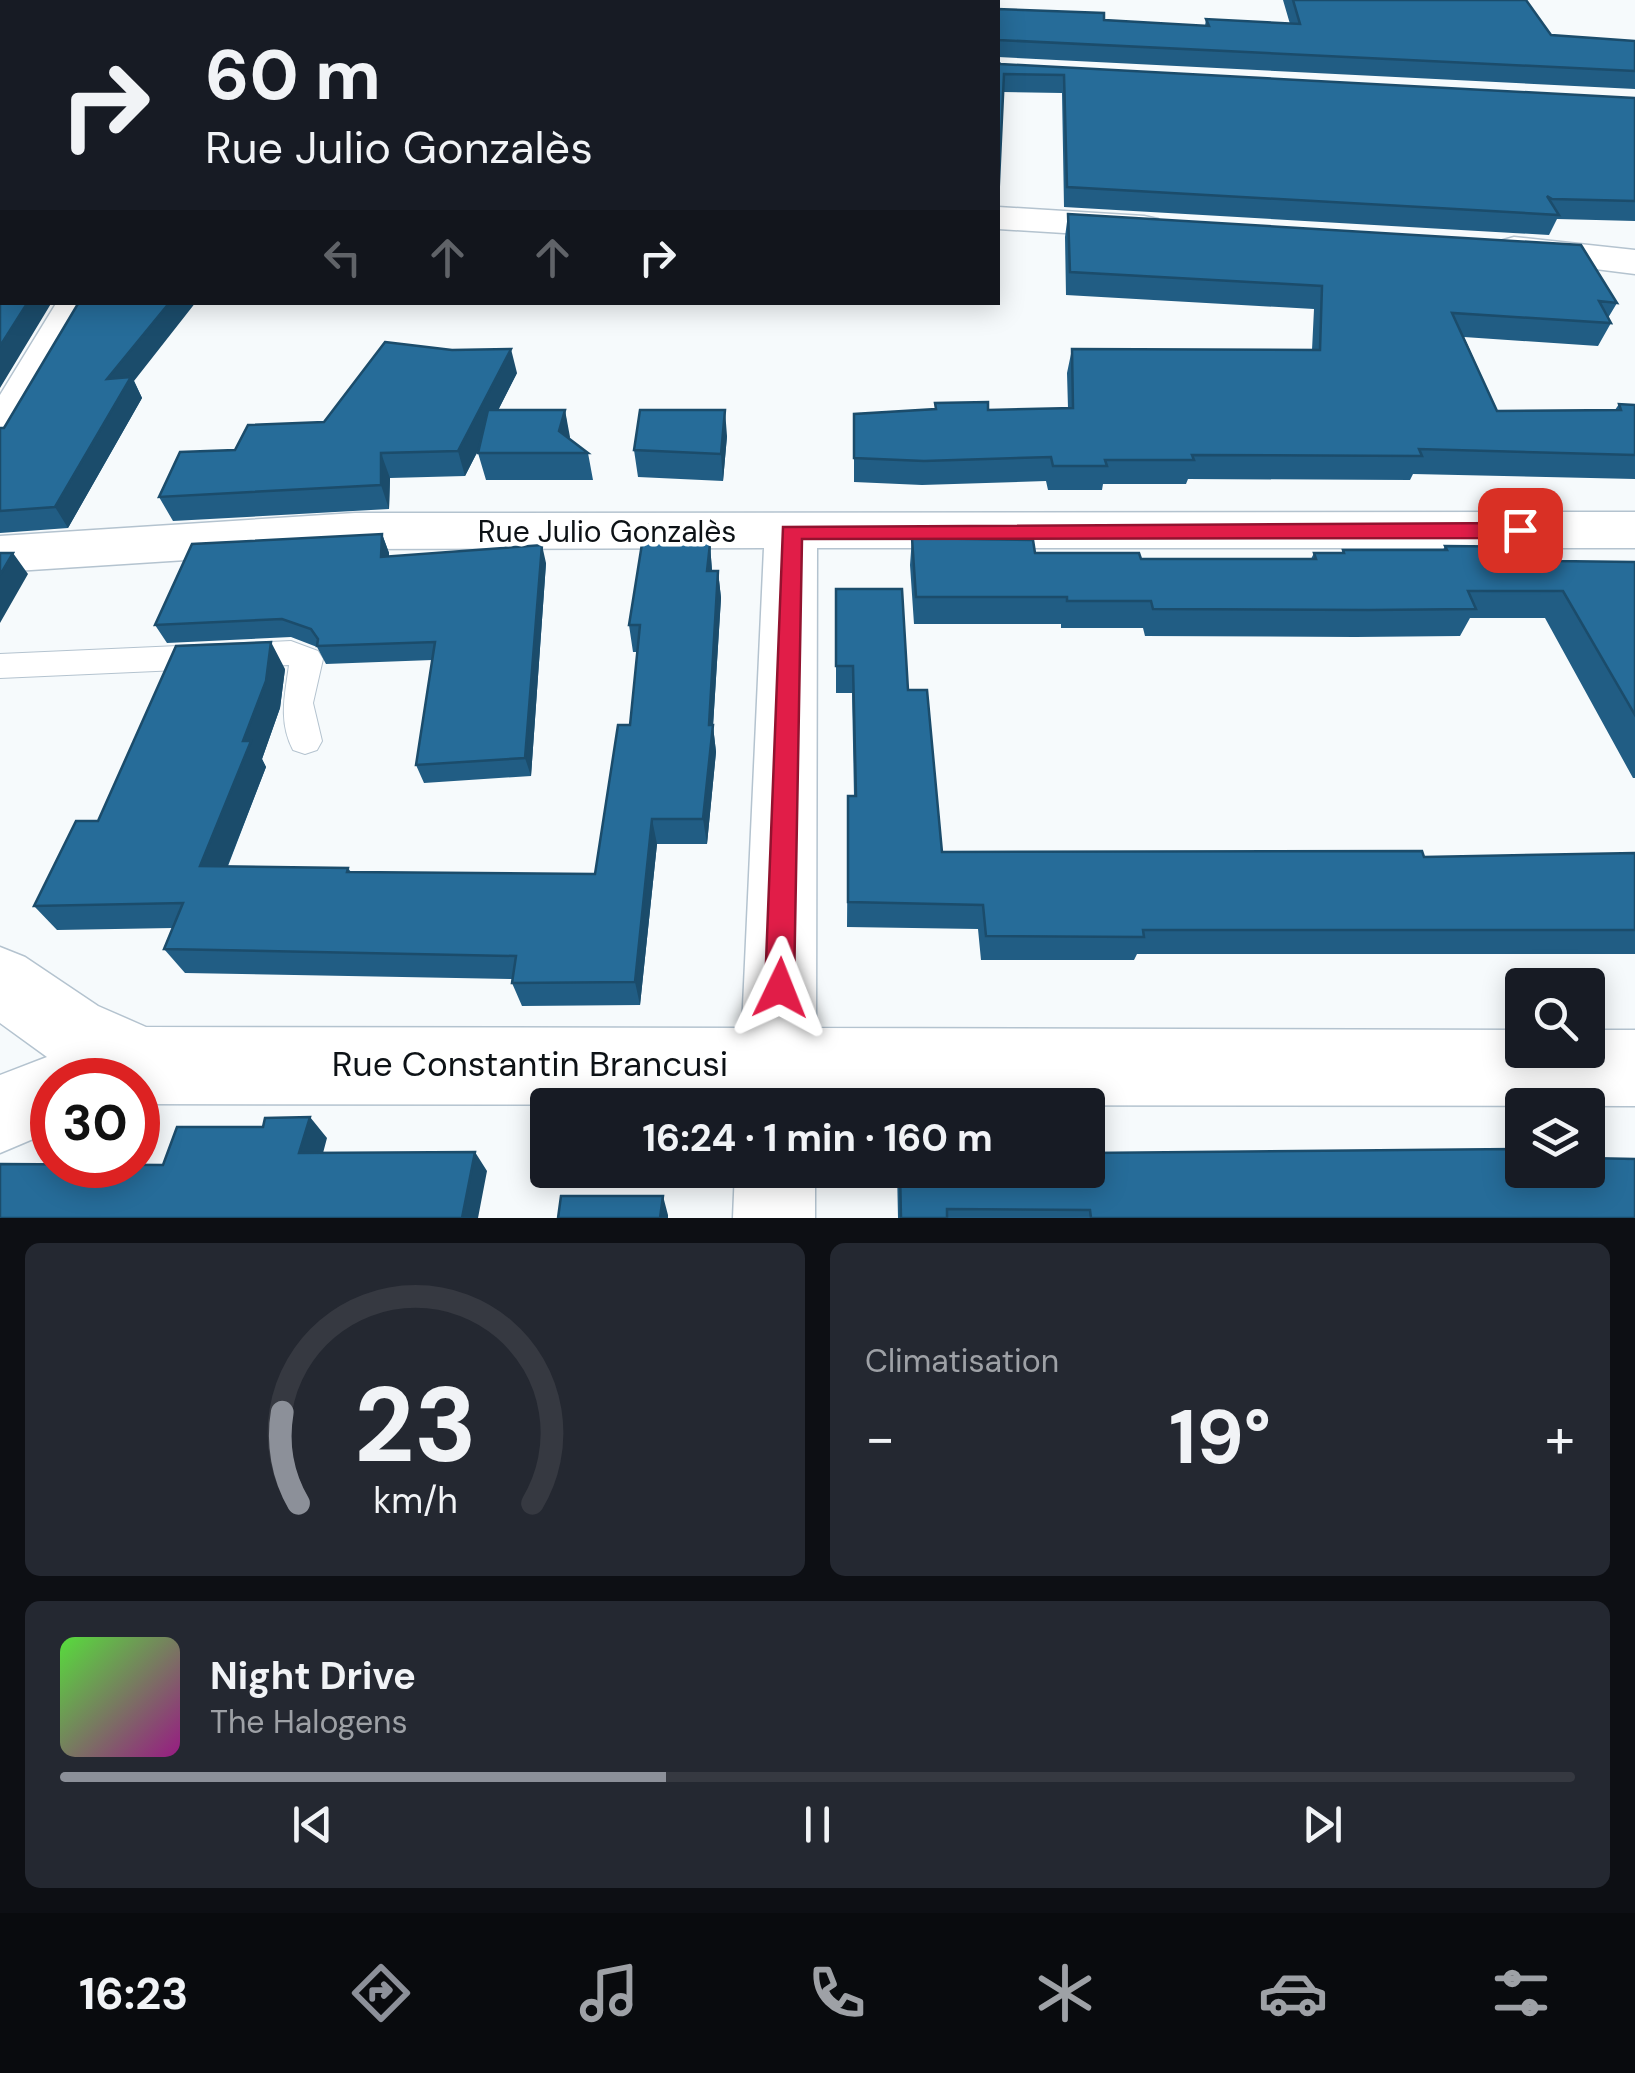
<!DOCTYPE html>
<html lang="fr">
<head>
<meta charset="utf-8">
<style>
  body { margin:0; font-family:"DM Sans",sans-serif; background:#242831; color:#f1f3f6; height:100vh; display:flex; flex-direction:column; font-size:38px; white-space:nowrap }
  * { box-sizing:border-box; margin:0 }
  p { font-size:32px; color:#9ea1a6 }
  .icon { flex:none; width:55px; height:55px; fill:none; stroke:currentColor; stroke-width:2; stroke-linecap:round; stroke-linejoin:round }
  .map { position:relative; height:1218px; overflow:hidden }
  .side { display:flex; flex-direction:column; gap:25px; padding:25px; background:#0d0f14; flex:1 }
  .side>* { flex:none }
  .banner { position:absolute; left:0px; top:0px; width:1000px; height:305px; box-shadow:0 5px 25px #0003; background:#171b24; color:#f1f3f6; overflow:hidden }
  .buttons { position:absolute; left:1505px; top:968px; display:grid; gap:20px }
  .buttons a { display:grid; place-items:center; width:100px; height:100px; border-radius:10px; background:#171b24; box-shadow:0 5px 25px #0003; font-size:50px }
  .speed { position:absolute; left:30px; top:1058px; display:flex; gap:20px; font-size:50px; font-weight:700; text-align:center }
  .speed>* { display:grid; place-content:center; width:130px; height:130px; border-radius:50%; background:#171b24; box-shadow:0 5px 25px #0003; line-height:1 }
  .speed .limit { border:15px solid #d22; background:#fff; color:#111 }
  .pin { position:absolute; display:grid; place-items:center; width:85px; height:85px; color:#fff; margin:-42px; border-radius:20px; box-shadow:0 5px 15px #0006 }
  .me { position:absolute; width:110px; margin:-55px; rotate:2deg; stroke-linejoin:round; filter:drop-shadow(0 0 8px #0008) }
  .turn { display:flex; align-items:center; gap:35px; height:210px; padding:0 40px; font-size:45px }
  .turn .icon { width:130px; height:130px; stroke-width:2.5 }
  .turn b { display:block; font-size:70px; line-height:85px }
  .lanes { display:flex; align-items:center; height:95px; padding:0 40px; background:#0003; justify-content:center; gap:50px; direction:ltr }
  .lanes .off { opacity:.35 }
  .big { font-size:75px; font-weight:700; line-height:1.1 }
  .side .widget { flex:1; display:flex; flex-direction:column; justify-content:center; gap:15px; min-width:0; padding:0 35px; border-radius:15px; background:#242831 }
  .side .dial { align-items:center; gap:0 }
  .dial svg { height:260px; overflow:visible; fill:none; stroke:#363941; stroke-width:7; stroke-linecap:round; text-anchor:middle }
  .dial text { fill:#f1f3f6; stroke:none }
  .song { display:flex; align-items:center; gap:30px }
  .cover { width:120px; height:120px; border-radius:15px; background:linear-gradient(135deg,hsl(110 70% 55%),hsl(310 70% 35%)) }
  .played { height:10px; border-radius:5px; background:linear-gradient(90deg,#8c9099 40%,#363941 40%) }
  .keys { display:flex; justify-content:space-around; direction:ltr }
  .heat { display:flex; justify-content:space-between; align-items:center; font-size:55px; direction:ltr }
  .side .tiles { flex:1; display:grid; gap:25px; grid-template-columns:1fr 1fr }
  .widget:last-child { grid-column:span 2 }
  .trip { position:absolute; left:530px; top:1088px; width:575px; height:100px; border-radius:10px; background:#171b24; box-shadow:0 5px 25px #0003; font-weight:700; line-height:100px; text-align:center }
  .dock { display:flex; height:160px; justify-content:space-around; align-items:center; background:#090b0e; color:#9ea1a6 }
  .dock .icon { width:70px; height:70px }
  .dock .selected { color:#8c9099 }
  .dock b { font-size:45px; color:#f1f3f6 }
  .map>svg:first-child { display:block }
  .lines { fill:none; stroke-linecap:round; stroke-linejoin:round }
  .lane-casing { stroke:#b4c3cf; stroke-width:2 }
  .street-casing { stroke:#b4c3cf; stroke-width:3 }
  .secondary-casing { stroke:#b4c3cf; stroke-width:58 }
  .lane { fill:#fff; fill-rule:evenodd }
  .street { fill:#fff; fill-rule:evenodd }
  .secondary { stroke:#d2ebfd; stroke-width:55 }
  .wall { fill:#215d84 }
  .shaded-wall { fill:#1b4c6b }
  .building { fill:#266c99; stroke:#1b4c6b; stroke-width:2.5 }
  .route { fill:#e11d48; stroke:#92132f; stroke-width:2.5 }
  .labels { text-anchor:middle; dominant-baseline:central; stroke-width:9; stroke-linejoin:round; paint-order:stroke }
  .street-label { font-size:30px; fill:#0d1216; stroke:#fff }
  .near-street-label { font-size:35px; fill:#0d1216; stroke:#fff }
</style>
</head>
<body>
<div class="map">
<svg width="1635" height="1218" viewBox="0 0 1635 1218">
  <rect width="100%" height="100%" fill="#f6fafc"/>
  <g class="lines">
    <g class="lane-casing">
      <path id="lane" d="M 291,641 L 318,651 L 323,659 L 313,703 L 322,741 L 317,750 L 305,754 L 293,750 C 278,721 285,695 289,665 L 0,678 L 0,654 Z"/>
    </g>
    <g class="street-casing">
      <path id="street" d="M 998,207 L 1144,216 L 1158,219 L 1163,227 L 1158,235 L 1144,238 L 998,229 Z
        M 1514,237 L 1635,250 L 1635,274 L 1500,257 L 1494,249 L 1500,241 Z
        M 57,302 L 98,302 L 17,445 L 0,449 L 0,395 Z
        M 1635,512 L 1635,548 L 817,548 L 816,1028 L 1522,1030 L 1522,1050 L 1588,1050 L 1588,1030 L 1635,1030 L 1635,1106 L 138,1104 L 138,1080 L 52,1080 L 52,1131 L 0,1153 L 0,1075 L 47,1057 L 0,1023 L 0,947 L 25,957 L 98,1006 L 146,1027 L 742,1028 L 764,548 L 355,549 L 0,572 L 0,536 L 355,513 Z
        M 735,1170 L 815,1170 L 815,1218 L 733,1218 Z"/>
    </g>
    <g class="secondary-casing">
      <path id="secondary" d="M 170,2 L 173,0
        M 0,116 L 2,115"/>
    </g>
    <use href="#lane" class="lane"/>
    <use href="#street" class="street"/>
    <use href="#secondary" class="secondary"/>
  </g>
  <path class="wall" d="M 1283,0 L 1526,0 L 1551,35 L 1635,41 L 1635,89 L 998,57 L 998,9 L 1104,20 L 1205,26 L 1206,19 L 1290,24 Z
    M 1000,64 L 1635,98 L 1635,221 L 1557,219 L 1549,235 L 1064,207 L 1062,93 L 1003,92 Z
    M 1068,214 L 1617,303 L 1608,318 L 1611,323 L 1598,346 L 1464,337 L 1497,411 L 1615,410 L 1619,404 L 1635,405 L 1635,479 L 1413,474 L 1410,480 L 1188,479 L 1186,484 L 1103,484 L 1102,490 L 1048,490 L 1046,481 L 922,485 L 854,482 L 854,414 L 935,409 L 935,403 L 988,410 L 1068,408 L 1067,373 L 1072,349 L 1312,350 L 1314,309 L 1066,295 L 1065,237 Z
    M 517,373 L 498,410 L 565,410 L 569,439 L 588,453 L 593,480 L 486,480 L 478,453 L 480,447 L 465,476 L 390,478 L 389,509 L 173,521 L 159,497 L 235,450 L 324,422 Z
    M 134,381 L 142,398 L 68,528 L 0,533 L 0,428 Z
    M 727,436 L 723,481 L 638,477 L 634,450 Z
    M 382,534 L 389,553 L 389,557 L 546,563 L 531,776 L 424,783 L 416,765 L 432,660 L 326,664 L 317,647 L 291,637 L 167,643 L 155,625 Z
    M 912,538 L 1035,553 L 1141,559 L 1311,559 L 1314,553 L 1342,553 L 1343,550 L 1443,550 L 1445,546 L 1554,561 L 1635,562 L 1635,778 L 1633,778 L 1545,618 L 1470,618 L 1460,636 L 1355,637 L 1145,636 L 1143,628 L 1061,628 L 1061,624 L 914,624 L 910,565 Z
    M 710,544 L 712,571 L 718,571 L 721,598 L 713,726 L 716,752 L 707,844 L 657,844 L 640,1005 L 522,1006 L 512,983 L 513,979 L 185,973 L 164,949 L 173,928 L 57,930 L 34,906 L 98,821 L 285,669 L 280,708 L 262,759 L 266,767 L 228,866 L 348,868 L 351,872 L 595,874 L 630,725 L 638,652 L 633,652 L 629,625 Z
    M 836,589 L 908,690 L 942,852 L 1424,857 L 1635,853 L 1635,954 L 1137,954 L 1134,960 L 981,960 L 978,929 L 847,927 L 848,796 L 854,796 L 852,693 L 836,693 Z
    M 1517,1157 L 1635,1218 L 898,1218 L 897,1170 L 1088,1170 Z"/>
  <path class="shaded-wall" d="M 28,302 L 52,302 L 0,388 L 0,346 Z
    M 170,302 L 196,302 L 134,381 L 142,398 L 68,528 L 55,507 L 107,379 Z
    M 511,349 L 517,373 L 465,476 L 458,451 Z
    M 565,410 L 570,437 L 566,453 L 559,431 Z
    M 725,410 L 727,436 L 723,481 L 721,454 Z
    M 381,453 L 390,478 L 389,509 L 381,485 Z
    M 382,534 L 389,553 L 388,576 L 381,557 Z
    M 710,544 L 712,571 L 707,571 Z
    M 542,545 L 546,563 L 531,776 L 525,758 Z
    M 13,553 L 28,574 L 0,623 L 0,575 Z
    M 718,571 L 721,598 L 713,726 L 716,752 L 707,844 L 703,819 Z
    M 271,642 L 285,669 L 280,708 L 262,759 L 266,767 L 218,890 L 200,866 Z
    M 652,819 L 657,844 L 640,1005 L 635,982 Z
    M 310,1117 L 327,1138 L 318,1172 L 299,1153 Z
    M 475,1152 L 487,1171 L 478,1218 L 462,1218 Z
    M 663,1196 L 668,1215 L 668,1218 L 660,1218 Z"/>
  <path class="building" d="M 0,0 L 136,0 L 138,2 L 2,2 L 2,69 L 0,68 Z
    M 192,0 L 623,0 L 673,2 L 189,2 Z
    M 748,0 L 851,0 L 851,2 L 746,2 Z
    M 1293,0 L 1526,0 L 1551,35 L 1635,41 L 1635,71 L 998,40 L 998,9 L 1104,13 L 1104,20 L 1209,26 L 1206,19 L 1300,24 Z
    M 998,61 L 1000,64 L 1635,98 L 1635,201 L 1552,199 L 1547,196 L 1559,215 L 1067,187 L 1064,75 L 1004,74 L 998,203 Z
    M 2,125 L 2,302 L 28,302 L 0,346 L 0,126 Z
    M 1068,214 L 1581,245 L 1617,303 L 1599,301 L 1611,323 L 1452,313 L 1497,411 L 1621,410 L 1619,404 L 1635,405 L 1635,455 L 1419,449 L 1422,456 L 1192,455 L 1194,460 L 1105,460 L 1107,466 L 1053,466 L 1051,457 L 924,461 L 854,458 L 854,414 L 936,409 L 935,403 L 988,402 L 988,410 L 1073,408 L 1072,349 L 1320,350 L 1322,286 L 1070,272 Z
    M 79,302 L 170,302 L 107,379 L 131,377 L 55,507 L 0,511 L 0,428 L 4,428 Z
    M 385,342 L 452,350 L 511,349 L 458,451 L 381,453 L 381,485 L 159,497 L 180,452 L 235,450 L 248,425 L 324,422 Z
    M 488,410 L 565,410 L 559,431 L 588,453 L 478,453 Z
    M 640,410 L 725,410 L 721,454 L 634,450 Z
    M 645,525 L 684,525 L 710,544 L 707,571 L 718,571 L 709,725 L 713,725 L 703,819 L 652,819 L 635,982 L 512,983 L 516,956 L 164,949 L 183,903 L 34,906 L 76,821 L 98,821 L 176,646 L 271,642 L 266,681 L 243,741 L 251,741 L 200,866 L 348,868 L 347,872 L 595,874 L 618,725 L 630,725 L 640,625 L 629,625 Z
    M 382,534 L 381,557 L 542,545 L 525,758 L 416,765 L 435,642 L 317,646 L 318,639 L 311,629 L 282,619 L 155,625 L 192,544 Z
    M 912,538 L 1033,540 L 1035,553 L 1139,553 L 1141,559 L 1316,559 L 1314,553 L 1344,553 L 1343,550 L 1447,550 L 1445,546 L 1546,547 L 1554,561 L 1635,562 L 1635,715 L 1563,591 L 1468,591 L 1476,609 L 1369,610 L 1153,609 L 1151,601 L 1067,601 L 1067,597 L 916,597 Z
    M 0,553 L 13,553 L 0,575 Z
    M 836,589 L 902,589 L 908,690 L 927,690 L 942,852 L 1422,851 L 1424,857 L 1635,853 L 1635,930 L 1143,930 L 1144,937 L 986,936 L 983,905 L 848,902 L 848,796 L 856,796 L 853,666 L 836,666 Z
    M 310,1117 L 299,1153 L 475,1152 L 462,1218 L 0,1218 L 0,1164 L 163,1165 L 177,1127 L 263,1127 L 265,1118 Z
    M 1514,1149 L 1517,1157 L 1522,1157 L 1522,1170 L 1588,1170 L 1588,1158 L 1635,1159 L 1635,1218 L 1091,1218 L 1090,1210 L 947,1209 L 947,1218 L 901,1218 L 900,1170 L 1088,1170 L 1088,1153 Z
    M 561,1196 L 663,1196 L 660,1218 L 558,1218 Z"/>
  <path class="route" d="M 1520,523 L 1531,530 L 1520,538 L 802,539 L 794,988 L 790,998 L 780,1003 L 769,998 L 765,988 L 783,527 Z"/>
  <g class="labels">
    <g class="street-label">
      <text x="607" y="531">Rue Julio Gonzalès</text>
    </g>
    <g class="near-street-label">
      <text x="530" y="1064">Rue Constantin Brancusi</text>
    </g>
  </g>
</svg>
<div class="buttons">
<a><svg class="icon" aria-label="search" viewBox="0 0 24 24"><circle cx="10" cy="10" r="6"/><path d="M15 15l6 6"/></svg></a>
<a><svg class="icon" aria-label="layers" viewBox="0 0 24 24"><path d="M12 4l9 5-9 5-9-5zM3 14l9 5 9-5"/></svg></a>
</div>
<div class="speed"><div class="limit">30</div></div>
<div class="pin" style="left:1520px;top:530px;background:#d93025"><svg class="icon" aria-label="arrive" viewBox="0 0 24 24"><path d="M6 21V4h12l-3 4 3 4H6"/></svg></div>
<svg class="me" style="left:780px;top:988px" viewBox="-20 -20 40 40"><path d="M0-17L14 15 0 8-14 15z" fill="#e11d48" stroke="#fff" stroke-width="4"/></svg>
<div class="trip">16:24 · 1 min · 160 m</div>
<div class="banner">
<div class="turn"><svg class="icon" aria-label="right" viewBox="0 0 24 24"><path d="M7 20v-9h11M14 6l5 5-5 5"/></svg><div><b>60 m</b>Rue Julio Gonzalès</div></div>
<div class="lanes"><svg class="icon off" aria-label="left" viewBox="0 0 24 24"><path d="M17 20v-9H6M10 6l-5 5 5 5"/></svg><svg class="icon off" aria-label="ahead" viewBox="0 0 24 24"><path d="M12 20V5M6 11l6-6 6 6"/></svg><svg class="icon off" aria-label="ahead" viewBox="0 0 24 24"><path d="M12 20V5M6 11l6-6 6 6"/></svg><svg class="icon" aria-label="right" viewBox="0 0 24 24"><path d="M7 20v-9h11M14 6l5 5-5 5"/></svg></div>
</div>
</div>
<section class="side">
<div class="tiles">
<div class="widget dial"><svg viewBox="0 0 100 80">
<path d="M14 69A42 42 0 1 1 86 69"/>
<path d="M14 69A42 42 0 0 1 9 41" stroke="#8c9099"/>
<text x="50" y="56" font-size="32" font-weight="700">23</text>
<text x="50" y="72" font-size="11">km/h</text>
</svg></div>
<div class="widget"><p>Climatisation</p>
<div class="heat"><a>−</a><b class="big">19°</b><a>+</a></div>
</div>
<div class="widget">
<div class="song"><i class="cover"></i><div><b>Night Drive</b><p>The Halogens</p></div></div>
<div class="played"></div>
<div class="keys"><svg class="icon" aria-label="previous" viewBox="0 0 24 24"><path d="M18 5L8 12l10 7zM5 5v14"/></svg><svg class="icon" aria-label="pause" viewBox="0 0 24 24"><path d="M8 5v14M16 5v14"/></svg><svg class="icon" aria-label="next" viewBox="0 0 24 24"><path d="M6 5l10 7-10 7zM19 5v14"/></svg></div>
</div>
</div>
</section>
<nav class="dock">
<b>16:23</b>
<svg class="icon selected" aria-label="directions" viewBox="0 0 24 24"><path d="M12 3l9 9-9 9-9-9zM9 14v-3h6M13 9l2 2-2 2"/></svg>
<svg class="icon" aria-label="music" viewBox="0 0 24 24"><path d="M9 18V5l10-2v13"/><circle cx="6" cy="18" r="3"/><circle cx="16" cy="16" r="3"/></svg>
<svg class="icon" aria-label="phone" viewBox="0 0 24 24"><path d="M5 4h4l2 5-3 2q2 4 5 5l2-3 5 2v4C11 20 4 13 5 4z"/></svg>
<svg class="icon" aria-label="climate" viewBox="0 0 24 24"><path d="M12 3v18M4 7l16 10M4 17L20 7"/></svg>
<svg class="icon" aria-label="car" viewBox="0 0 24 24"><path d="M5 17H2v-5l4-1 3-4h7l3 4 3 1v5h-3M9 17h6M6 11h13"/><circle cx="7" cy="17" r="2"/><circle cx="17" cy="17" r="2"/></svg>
<svg class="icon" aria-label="filters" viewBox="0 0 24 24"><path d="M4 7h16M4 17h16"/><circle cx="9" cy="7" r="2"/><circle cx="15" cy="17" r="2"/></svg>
</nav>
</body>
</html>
